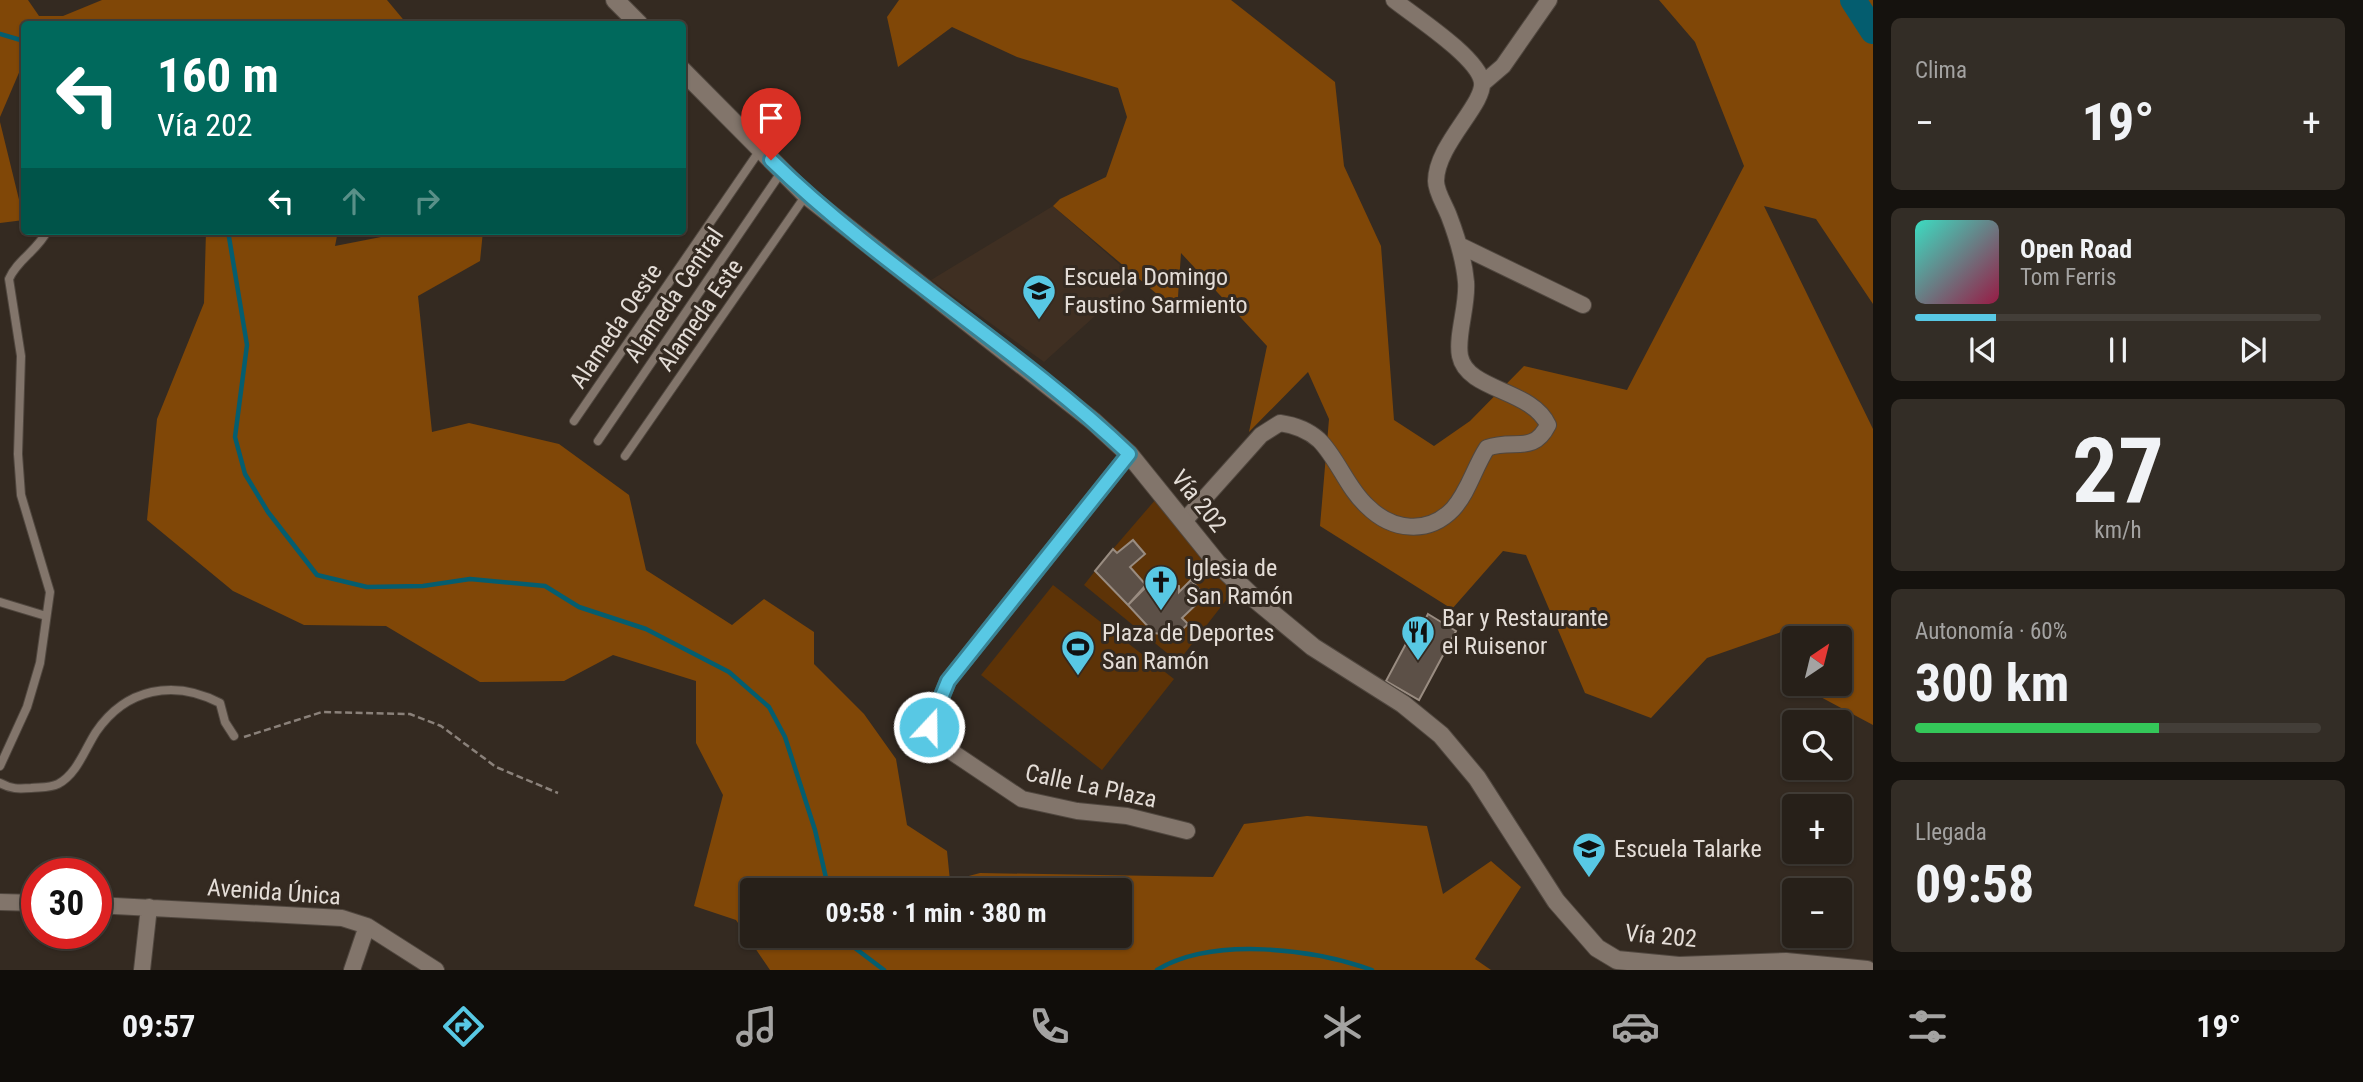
<!DOCTYPE html>
<html lang="es">
<head>
<meta charset="utf-8">
<style>
  body { margin:0; font-family:"Roboto Condensed",sans-serif; background:#332d26; color:#f1f3f6; height:100vh; display:flex; flex-direction:column; font-size:26px; white-space:nowrap }
  * { box-sizing:border-box; margin:0 }
  p { font-size:23px; color:#a4a3a2 }
  .icon { flex:none; width:38px; height:38px; fill:none; stroke:currentColor; stroke-width:2; stroke-linecap:round; stroke-linejoin:round }
  .map { position:relative; flex:1; overflow:hidden }
  .drawer { display:flex; flex-direction:column; gap:18px; padding:18px; background:#15120e; width:490px }
  .drawer>* { flex:none }
  .hud { position:absolute; left:21px; top:21px; width:665px; height:214px; border-radius:7px; box-shadow:0 2px 5px #0004,0 0 0 2px #433e38; background:#00695c; color:#fff; overflow:hidden }
  .needle { width:46px; rotate:35deg }
  .buttons { position:absolute; left:1782px; top:626px; display:grid; gap:14px }
  .buttons a { display:grid; place-items:center; width:70px; height:70px; border-radius:7px; background:#272019; box-shadow:0 2px 5px #0004,0 0 0 2px #433e38; font-size:35px }
  .speed { position:absolute; left:21px; top:858px; display:flex; gap:14px; font-size:35px; font-weight:700; text-align:center }
  .speed>* { display:grid; place-content:center; width:91px; height:91px; border-radius:50%; background:#272019; box-shadow:0 2px 5px #0004,0 0 0 2px #433e38; line-height:1 }
  .speed .limit { border:10px solid #d22; background:#fff; color:#111 }
  .pin { position:absolute; display:grid; place-items:center; width:60px; height:60px; color:#fff; margin:-72px -30px; border-radius:50% 50% 50% 0; rotate:-45deg; box-shadow:0 0 7px #0007 }
  .pin .icon { rotate:45deg }
  .me { position:absolute; width:77px; margin:-38px; rotate:21deg; stroke-linejoin:round; filter:drop-shadow(0 0 5px #0008) }
  .turn { display:flex; align-items:center; gap:24px; height:147px; padding:0 21px; font-size:32px }
  .turn .icon { width:91px; height:91px; stroke-width:2.5 }
  .turn b { display:block; font-size:49px; line-height:60px }
  .lanes { display:flex; align-items:center; height:66px; padding:0 21px; background:#0003; justify-content:center; gap:35px; direction:ltr }
  .lanes .off { opacity:.35 }
  .big { font-size:52px; font-weight:700; line-height:1.1 }
  .drawer .widget { flex:1; display:flex; flex-direction:column; justify-content:center; gap:10px; min-width:0; padding:0 24px; border-radius:10px; background:#332d26 }
  .drawer .dial { align-items:center; gap:0 }
  .dial b { font-size:91px; line-height:1 }
  .song { display:flex; align-items:center; gap:21px }
  .cover { width:84px; height:84px; border-radius:10px; background:linear-gradient(135deg,hsl(170 70% 55%),hsl(340 70% 35%)) }
  .played { height:7px; border-radius:4px; background:linear-gradient(90deg,#58c8e4 20%,#433e38 20%) }
  .keys { display:flex; justify-content:space-around; direction:ltr }
  .heat { display:flex; justify-content:space-between; align-items:center; font-size:38px; direction:ltr }
  .charge { height:10px; border-radius:5px; background:linear-gradient(90deg,#34c759 60%,#433e38 0) }
  .trip { position:absolute; left:740px; top:878px; width:392px; height:70px; border-radius:7px; background:#272019; box-shadow:0 2px 5px #0004,0 0 0 2px #433e38; font-weight:700; line-height:70px; text-align:center }
  .tabs { display:flex; height:112px; justify-content:space-around; align-items:center; background:#100d0a; color:#a4a3a2 }
  .tabs .icon { width:49px; height:49px }
  .tabs .selected { color:#58c8e4 }
  .tabs b { font-size:32px; color:#f1f3f6 }
  main { display:flex; flex:1; min-height:0 }
  .map>svg:first-child { display:block }
  .built { fill:#3f2f22 }
  .green { fill:#5d3307 }
  .forest { fill:#804707; fill-rule:evenodd }
  .lines { fill:none; stroke-linecap:round; stroke-linejoin:round }
  .stream { stroke:#045d6f; stroke-width:4.5 }
  .river { stroke:#045d6f; stroke-width:26 }
  .building { fill:#5c5047; stroke:#998c81; stroke-width:2 }
  .service-casing { stroke:#50473f; stroke-width:10 }
  .minor-casing { stroke:#50473f; stroke-width:18 }
  .secondary-casing { stroke:#50473f; stroke-width:20 }
  .path { stroke:#8a817a; stroke-width:2.5; stroke-dasharray:7 3.5; stroke-linecap:butt }
  .service { stroke:#82756b; stroke-width:8 }
  .minor { stroke:#82756b; stroke-width:16 }
  .secondary { stroke:#82756b; stroke-width:18 }
  .route-casing { stroke:#398294; stroke-width:18 }
  .route { stroke:#58c8e4; stroke-width:12 }
  .labels { text-anchor:middle; dominant-baseline:central; stroke-width:6; stroke-linejoin:round; paint-order:stroke }
  .poi-label { font-size:24px; fill:#e4ddd7; stroke:#342a21; text-anchor:start }
  .street-label { font-size:24px; fill:#e4ddd7; stroke:#342a21 }
</style>
</head>
<body>
<main>
<div class="map">
<svg width="1873" height="970" viewBox="0 0 1873 970">
  <rect width="100%" height="100%" fill="#342a21"/>
  <path class="built" d="M 1053,206 L 1136,279 L 1044,362 L 931,280 Z"/>
  <path class="green" d="M 1156,499 L 1234,590 L 1178,662 L 1084,585 L 1095,571 L 1154,633 L 1188,624 L 1182,618 L 1205,596 L 1192,581 L 1179,592 L 1179,586 L 1169,584 L 1166,589 L 1156,577 L 1146,585 L 1130,567 L 1144,554 L 1133,540 L 1117,553 L 1113,549 Z
    M 1053,585 L 1174,679 L 1102,770 L 981,675 Z"/>
  <path class="forest" d="M 0,0 L 28,0 L 39,16 L 63,16 L 102,0 L 387,0 L 407,24 L 24,24 L 24,61 L 0,117 Z
    M 899,0 L 1231,0 L 1335,82 L 1344,166 L 1381,246 L 1394,420 L 1434,446 L 1470,421 L 1524,366 L 1627,390 L 1744,166 L 1695,42 L 1659,0 L 1873,0 L 1873,304 L 1816,219 L 1764,206 L 1873,429 L 1873,725 L 1800,686 L 1839,684 L 1839,639 L 1794,639 L 1794,663 L 1784,631 L 1707,658 L 1651,718 L 1585,693 L 1526,555 L 1503,551 L 1452,609 L 1320,526 L 1329,419 L 1308,372 L 1249,432 L 1267,346 L 1181,253 L 1177,311 L 1053,206 L 1060,199 L 1106,177 L 1127,117 L 1118,88 L 1017,57 L 952,27 L 898,67 L 887,17 Z
    M 0,122 L 24,220 L 0,223 Z
    M 206,231 L 338,231 L 335,246 L 381,237 L 386,231 L 483,231 L 480,261 L 418,296 L 432,432 L 469,423 L 559,444 L 629,495 L 646,570 L 732,625 L 764,599 L 814,632 L 814,664 L 864,714 L 896,759 L 907,825 L 947,851 L 950,881 L 980,873 L 1213,877 L 1244,824 L 1307,816 L 1427,826 L 1443,894 L 1491,861 L 1521,887 L 1475,959 L 1491,970 L 770,970 L 736,920 L 694,906 L 723,795 L 696,743 L 696,681 L 613,655 L 564,681 L 480,682 L 386,626 L 304,625 L 233,591 L 147,520 L 157,419 L 204,303 ZM 752,891 L 1120,891 L 1120,936 L 752,936 Z"/>
  <g class="lines">
    <path class="stream" d="M 0,34 L 24,41
      M 228,231 L 247,345 L 235,437 L 245,474 L 268,512 L 317,575 L 367,587 L 423,586 L 470,579 L 545,586 L 579,607 L 646,629 L 729,672 L 769,707 L 785,737 L 815,830 L 829,891
      M 845,936 L 847,942 L 884,970
      M 1157,970 C 1213,936 1314,949 1372,970"/>
    <path class="river" d="M 1853,0 L 1873,31"/>
  </g>
  <path class="building" d="M 1133,540 L 1145,554 L 1130,567 L 1146,585 L 1128,605 L 1095,571 L 1113,549 L 1117,553 Z
    M 1156,577 L 1166,589 L 1169,584 L 1179,586 L 1179,592 L 1191,580 L 1205,596 L 1182,618 L 1188,624 L 1175,636 L 1154,633 L 1128,605 Z
    M 1428,614 L 1456,631 L 1419,700 L 1386,681 L 1408,640 L 1413,643 Z"/>
  <g class="lines">
    <g class="service-casing">
      <path id="service" d="M 574,421 L 760,150
        M 598,441 L 782,171
        M 625,456 L 806,195
        M 0,602 L 46,616
        M 0,766 L 27,707 L 40,663 L 50,592 L 21,495 L 18,454 L 21,356 L 9,279 C 17,260 38,250 47,231
        M 0,783 C 11,789 18,789 31,788 C 40,787 50,788 58,784 C 77,774 85,749 96,732 C 126,688 174,679 220,703 L 225,722 L 234,736"/>
    </g>
    <g class="minor-casing">
      <path id="minor" d="M 1482,84 L 1503,66 L 1549,0
        M 1459,245 L 1583,305
        M 1129,454 L 948,681 L 929,727 L 943,746 L 1022,799 L 1077,811 L 1127,816 L 1187,831
        M 1185,520 L 1261,435 L 1280,423 C 1294,425 1308,430 1319,440 C 1338,459 1347,488 1367,506 C 1392,531 1428,535 1453,509 C 1469,491 1474,468 1487,448 C 1514,438 1533,455 1548,425 C 1532,389 1467,391 1460,356 C 1456,336 1468,305 1466,282 C 1464,259 1457,237 1449,216 C 1445,205 1436,192 1436,181 C 1436,145 1485,104 1482,82 C 1478,57 1414,16 1394,0
        M 0,902 L 37,903
        M 96,905 L 342,918 L 367,926 L 436,970
        M 142,970 L 149,907
        M 352,970 L 367,926"/>
    </g>
    <g class="secondary-casing">
      <path id="secondary" d="M 615,0 L 639,24
        M 682,70 L 806,195 L 1093,421 L 1129,454 L 1217,563 L 1255,599 L 1313,647 L 1403,704 L 1441,735 L 1477,778 L 1556,901 L 1597,948 L 1617,960 L 1679,966 L 1786,962 L 1867,970"/>
    </g>
    <path class="path" d="M 244,737 L 322,712 L 410,714 L 441,726 L 496,767 L 558,793"/>
    <use href="#service" class="service"/>
    <use href="#minor" class="minor"/>
    <use href="#secondary" class="secondary"/>
  </g>
  <g class="lines">
    <g class="route-casing">
      <path id="route" d="M 771,160 C 882,268 1017,347 1129,454 L 948,681 L 929,727"/>
    </g>
    <use href="#route" class="route"/>
  </g>
  <defs>
    <g id="school-pin" transform="scale(1.75)"><path d="M0 17L-7.5 6A9.5 9.5 0 1 1 7.5 6Z" fill="#58c8e4" stroke="#342a21"/><path d="M0-5L7-2L0 1L-7-2ZM-4 1L0 2.5L4 1V4Q0 6-4 4Z" fill="#111"/></g>
    <g id="church-pin" transform="scale(1.75)"><path d="M0 17L-7.5 6A9.5 9.5 0 1 1 7.5 6Z" fill="#58c8e4" stroke="#342a21"/><path d="M-1.2-6h2.4v3.5h3.3v2.4h-3.3V6h-2.4V-.1h-3.3v-2.4h3.3Z" fill="#111"/></g>
    <g id="restaurant-pin" transform="scale(1.75)"><path d="M0 17L-7.5 6A9.5 9.5 0 1 1 7.5 6Z" fill="#58c8e4" stroke="#342a21"/><path d="M-5-6h1v4h1v-4h1v4h1v-4h1v5L-1.5 .5V6h-2V.5L-5-1ZM5-6V6H3V1.5H1.5Q1.5-4 5-6Z" fill="#111"/></g>
    <g id="stadium-pin" transform="scale(1.75)"><path d="M0 17L-7.5 6A9.5 9.5 0 1 1 7.5 6Z" fill="#58c8e4" stroke="#342a21"/><path d="M0-5a6.5 5 0 1 0 0 10a6.5 5 0 1 0 0-10ZM-3.5-1.8h7v3.6h-7Z" fill="#111"/></g>
  </defs>
  <g fill-rule="evenodd">
    <use href="#school-pin" x="1039" y="291"/>
    <use href="#church-pin" x="1161" y="582"/>
    <use href="#restaurant-pin" x="1418" y="632"/>
    <use href="#stadium-pin" x="1078" y="647"/>
    <use href="#school-pin" x="1589" y="849"/>
  </g>
  <g class="labels">
    <g class="poi-label">
      <text x="1064" y="277">Escuela Domingo<tspan x="1064" dy="28">Faustino Sarmiento</tspan></text>
      <text x="1186" y="568">Iglesia de<tspan x="1186" dy="28">San Ramón</tspan></text>
      <text x="1442" y="618">Bar y Restaurante<tspan x="1442" dy="28">el Ruisenor</tspan></text>
      <text x="1102" y="633">Plaza de Deportes<tspan x="1102" dy="28">San Ramón</tspan></text>
      <text x="1614" y="849">Escuela Talarke</text>
    </g>
    <g class="street-label">
      <text transform="translate(674 295) rotate(-56)">Alameda Central</text>
      <text transform="translate(700 315) rotate(-55)">Alameda Este</text>
      <text transform="translate(616 326) rotate(-56)">Alameda Oeste</text>
      <text transform="translate(1199 501) rotate(51)">Vía 202</text>
      <text transform="translate(1091 786) rotate(12)">Calle La Plaza</text>
      <text transform="translate(274 892) rotate(4)">Avenida Única</text>
      <text transform="translate(1661 936) rotate(5)">Vía 202</text>
    </g>
  </g>
</svg>
<div class="buttons">
<a><svg class="needle" viewBox="-14 -14 28 28"><path d="M0-13l5 13h-10z" fill="#e53935"/><path d="M0 13l5-13h-10z" fill="#a4a3a2"/></svg></a>
<a><svg class="icon" aria-label="search" viewBox="0 0 24 24"><circle cx="10" cy="10" r="6"/><path d="M15 15l6 6"/></svg></a>
<a>+</a>
<a>−</a>
</div>
<div class="speed"><div class="limit">30</div></div>
<div class="pin" style="left:771px;top:160px;background:#d93025"><svg class="icon" aria-label="arrive" viewBox="0 0 24 24"><path d="M6 21V4h12l-3 4 3 4H6"/></svg></div>
<svg class="me" style="left:929px;top:727px" viewBox="-20 -20 40 40"><circle r="17" fill="#58c8e4" stroke="#fff" stroke-width="3"/><path d="M0-11L8 9 0 5-8 9z" fill="#fff"/></svg>
<div class="trip">09:58 · 1 min · 380 m</div>
<div class="hud">
<div class="turn"><svg class="icon" aria-label="left" viewBox="0 0 24 24"><path d="M17 20v-9H6M10 6l-5 5 5 5"/></svg><div><b>160 m</b>Vía 202</div></div>
<div class="lanes"><svg class="icon" aria-label="left" viewBox="0 0 24 24"><path d="M17 20v-9H6M10 6l-5 5 5 5"/></svg><svg class="icon off" aria-label="ahead" viewBox="0 0 24 24"><path d="M12 20V5M6 11l6-6 6 6"/></svg><svg class="icon off" aria-label="right" viewBox="0 0 24 24"><path d="M7 20v-9h11M14 6l5 5-5 5"/></svg></div>
</div>
</div>
<section class="drawer">
<div class="widget"><p>Clima</p>
<div class="heat"><a>−</a><b class="big">19°</b><a>+</a></div>
</div>
<div class="widget">
<div class="song"><i class="cover"></i><div><b>Open Road</b><p>Tom Ferris</p></div></div>
<div class="played"></div>
<div class="keys"><svg class="icon" aria-label="previous" viewBox="0 0 24 24"><path d="M18 5L8 12l10 7zM5 5v14"/></svg><svg class="icon" aria-label="pause" viewBox="0 0 24 24"><path d="M8 5v14M16 5v14"/></svg><svg class="icon" aria-label="next" viewBox="0 0 24 24"><path d="M6 5l10 7-10 7zM19 5v14"/></svg></div>
</div>
<div class="widget dial"><b>27</b><p>km/h</p></div>
<div class="widget"><p>Autonomía · 60%</p><b class="big">300 km</b><div class="charge"></div></div>
<div class="widget"><p>Llegada</p><b class="big">09:58</b></div>
</section>
</main>
<nav class="tabs">
<b>09:57</b>
<svg class="icon selected" aria-label="directions" viewBox="0 0 24 24"><path d="M12 3l9 9-9 9-9-9zM9 14v-3h6M13 9l2 2-2 2"/></svg>
<svg class="icon" aria-label="music" viewBox="0 0 24 24"><path d="M9 18V5l10-2v13"/><circle cx="6" cy="18" r="3"/><circle cx="16" cy="16" r="3"/></svg>
<svg class="icon" aria-label="phone" viewBox="0 0 24 24"><path d="M5 4h4l2 5-3 2q2 4 5 5l2-3 5 2v4C11 20 4 13 5 4z"/></svg>
<svg class="icon" aria-label="climate" viewBox="0 0 24 24"><path d="M12 3v18M4 7l16 10M4 17L20 7"/></svg>
<svg class="icon" aria-label="car" viewBox="0 0 24 24"><path d="M5 17H2v-5l4-1 3-4h7l3 4 3 1v5h-3M9 17h6M6 11h13"/><circle cx="7" cy="17" r="2"/><circle cx="17" cy="17" r="2"/></svg>
<svg class="icon" aria-label="filters" viewBox="0 0 24 24"><path d="M4 7h16M4 17h16"/><circle cx="9" cy="7" r="2"/><circle cx="15" cy="17" r="2"/></svg>
<b>19°</b>
</nav>
</body>
</html>
